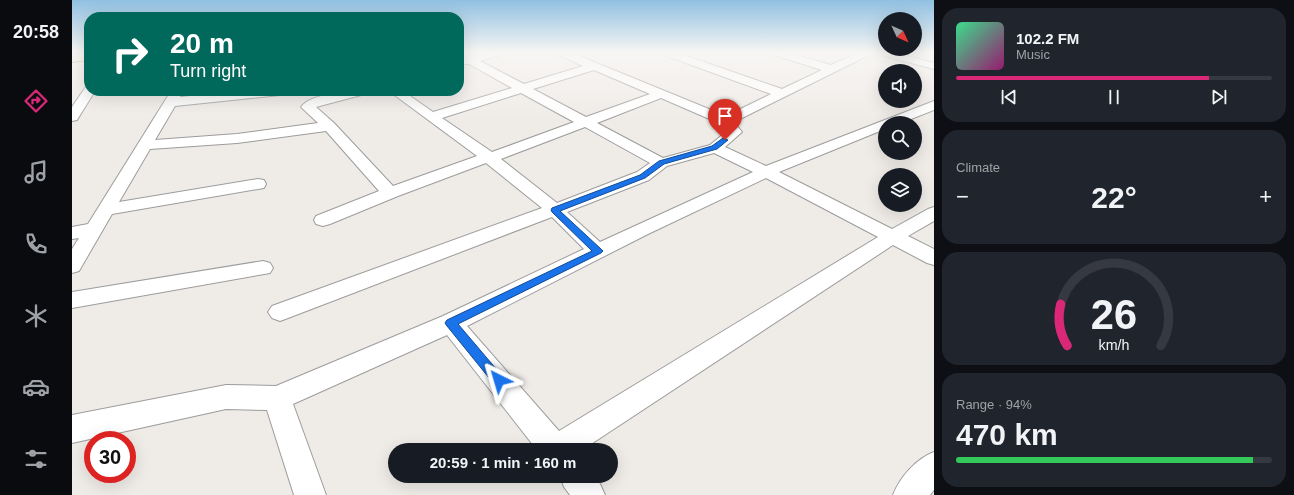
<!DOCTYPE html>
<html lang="en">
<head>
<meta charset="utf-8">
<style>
  body { margin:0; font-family:Helvetica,sans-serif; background:#20242c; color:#f1f3f6; height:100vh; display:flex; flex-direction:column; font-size:15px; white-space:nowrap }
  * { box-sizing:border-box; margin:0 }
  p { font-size:13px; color:#9ea1a6 }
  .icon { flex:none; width:22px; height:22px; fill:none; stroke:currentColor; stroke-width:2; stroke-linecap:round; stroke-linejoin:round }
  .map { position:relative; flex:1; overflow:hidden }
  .sheet { display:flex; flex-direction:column; gap:8px; padding:8px; background:#0d0f14; width:360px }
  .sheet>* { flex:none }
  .top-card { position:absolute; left:12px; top:12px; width:380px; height:84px; border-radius:16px; box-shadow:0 4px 16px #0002; background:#00695c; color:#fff; overflow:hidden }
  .needle { width:26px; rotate:134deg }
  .controls { position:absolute; left:806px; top:12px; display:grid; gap:8px }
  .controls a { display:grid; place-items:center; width:44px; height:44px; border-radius:50%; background:#171b24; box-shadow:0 4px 16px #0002; font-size:20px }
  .speed { position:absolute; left:12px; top:431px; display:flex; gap:8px; font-size:20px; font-weight:700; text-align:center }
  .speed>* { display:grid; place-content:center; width:52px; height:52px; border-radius:50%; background:#171b24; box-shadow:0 4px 16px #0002; line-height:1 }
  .speed .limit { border:6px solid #d22; background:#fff; color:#111 }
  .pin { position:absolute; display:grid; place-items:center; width:34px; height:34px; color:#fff; margin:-41px -17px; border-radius:50% 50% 50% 0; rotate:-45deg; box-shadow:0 0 4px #0007 }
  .pin .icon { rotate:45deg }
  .me { position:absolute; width:44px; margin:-22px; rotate:320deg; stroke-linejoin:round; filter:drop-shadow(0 0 3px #0008) }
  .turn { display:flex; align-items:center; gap:14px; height:84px; padding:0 20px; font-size:18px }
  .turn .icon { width:52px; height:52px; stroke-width:2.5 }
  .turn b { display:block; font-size:28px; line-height:34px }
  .big { font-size:30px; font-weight:700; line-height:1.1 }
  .sheet .widget { flex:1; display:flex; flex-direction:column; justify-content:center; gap:6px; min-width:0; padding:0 14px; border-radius:16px; background:#20242c }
  .sheet .dial { align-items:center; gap:0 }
  .dial svg { height:104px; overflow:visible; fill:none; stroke:#363941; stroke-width:7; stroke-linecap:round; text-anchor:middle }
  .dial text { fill:#f1f3f6; stroke:none }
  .song { display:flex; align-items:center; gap:12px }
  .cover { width:48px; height:48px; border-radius:6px; background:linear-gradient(135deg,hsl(150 70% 55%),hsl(320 70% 35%)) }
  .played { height:4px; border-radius:2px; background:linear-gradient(90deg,#db2777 80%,#363941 80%) }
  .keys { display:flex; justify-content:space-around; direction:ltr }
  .heat { display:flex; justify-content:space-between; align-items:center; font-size:22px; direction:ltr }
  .charge { height:6px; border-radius:3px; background:linear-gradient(90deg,#34c759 94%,#363941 0) }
  .trip { position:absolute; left:316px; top:443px; width:230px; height:40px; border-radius:20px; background:#171b24; box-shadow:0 4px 16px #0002; font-weight:700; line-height:40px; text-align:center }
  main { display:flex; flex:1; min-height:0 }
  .tab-bar { display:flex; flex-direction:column; width:72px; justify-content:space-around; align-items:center; background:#090b0e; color:#9ea1a6 }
  .tab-bar .icon { width:28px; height:28px }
  .tab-bar .current { color:#db2777 }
  .tab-bar b { font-size:18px; color:#f1f3f6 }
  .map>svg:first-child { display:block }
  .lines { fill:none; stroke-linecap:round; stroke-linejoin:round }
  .street-casing { stroke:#9c9c9c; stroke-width:2 }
  .secondary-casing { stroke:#6a6613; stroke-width:2 }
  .street { fill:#fff; fill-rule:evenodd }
  .secondary { fill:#f2edc1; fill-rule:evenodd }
  .route { fill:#1a73e8; stroke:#114b97 }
</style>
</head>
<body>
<main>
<nav class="tab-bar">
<b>20:58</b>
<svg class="icon current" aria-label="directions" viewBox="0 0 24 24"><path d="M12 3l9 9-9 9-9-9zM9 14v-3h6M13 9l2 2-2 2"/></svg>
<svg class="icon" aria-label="music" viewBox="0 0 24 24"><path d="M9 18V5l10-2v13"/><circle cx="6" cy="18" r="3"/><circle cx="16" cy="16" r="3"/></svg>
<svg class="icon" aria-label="phone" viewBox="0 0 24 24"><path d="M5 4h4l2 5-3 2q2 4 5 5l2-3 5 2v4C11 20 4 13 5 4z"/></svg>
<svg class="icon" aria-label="climate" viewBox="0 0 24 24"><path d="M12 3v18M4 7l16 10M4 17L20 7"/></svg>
<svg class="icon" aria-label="car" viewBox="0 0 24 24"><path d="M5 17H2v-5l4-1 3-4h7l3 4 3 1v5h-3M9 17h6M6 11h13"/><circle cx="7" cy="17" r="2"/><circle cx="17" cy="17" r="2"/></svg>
<svg class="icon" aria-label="filters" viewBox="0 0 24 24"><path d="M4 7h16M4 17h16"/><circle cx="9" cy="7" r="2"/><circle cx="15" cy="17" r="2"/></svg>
</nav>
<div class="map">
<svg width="862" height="495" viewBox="0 0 862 495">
  <rect width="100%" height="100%" fill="#efebe7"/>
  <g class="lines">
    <g class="street-casing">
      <path id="street" d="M 387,53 L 393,53 L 399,56 L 412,53 L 429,53 L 428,55 L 408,61 L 452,84 L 511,66 L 487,55 L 486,53 L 500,53 L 654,116 L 699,94 L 592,55 L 591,53 L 606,53 L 710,89 L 750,70 L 702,55 L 701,53 L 717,53 L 759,65 L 785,53 L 798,53 L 797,55 L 662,122 L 670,132 L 653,147 L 694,166 L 862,101 L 862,110 L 829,123 L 813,123 L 813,129 L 707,172 L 820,229 L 856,209 L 862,207 L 862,221 L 836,236 L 862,249 L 862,265 L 855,263 L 821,245 L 510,450 L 465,450 L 375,335 L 221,404 L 254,495 L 222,495 L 195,410 L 154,409 L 0,443 L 0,415 L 154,385 L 204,386 L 371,316 L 512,249 L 480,217 L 216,318 L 208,321 L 200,318 L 196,312 L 200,306 L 470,208 L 414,163 L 326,196 L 258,224 L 251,226 L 244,224 L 242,220 L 244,216 L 307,191 L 254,131 L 165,143 L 78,149 L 47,202 L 186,179 L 192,180 L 194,184 L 192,188 L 186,189 L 40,214 L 7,271 L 0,273 L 0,249 L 7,238 L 0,239 L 0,227 L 16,224 L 99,91 L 111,91 L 108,97 L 170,91 L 214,91 L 212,94 L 208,95 L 103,106 L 83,140 L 165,134 L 246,123 L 229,107 C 239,93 279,91 295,91 L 293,94 L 244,107 L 262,123 L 321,186 L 405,156 L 317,91 L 331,91 L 361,112 L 440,88 L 397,64 L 387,64 L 387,60 L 389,59 L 387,58 ZM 522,70 L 578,94 L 514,117 L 461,89 ZM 449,93 L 502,122 L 420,152 L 370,118 ZM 589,98 L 649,124 L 655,131 L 638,145 L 591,158 L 525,123 ZM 513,127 L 578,163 L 565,172 L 485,203 L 429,159 ZM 642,153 L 681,172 L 528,242 L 495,212 L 577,180 L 595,166 ZM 694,178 L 806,237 L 487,431 L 395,326 L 576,234 Z
        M 808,53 L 825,53 L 862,63 L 862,69 L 809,55 Z
        M 17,87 L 17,91 L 23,91 L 5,120 L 0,121 L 0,107 L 13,88 Z
        M 191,261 L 198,263 L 201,268 L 198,273 L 0,308 L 0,292 Z
        M 862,452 L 862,490 L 858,495 L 821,495 C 828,477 844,459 862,452 Z
        M 488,476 L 522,476 L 528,484 L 533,495 L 498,495 L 492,487 Z"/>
    </g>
    <g class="secondary-casing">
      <path id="secondary" d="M 17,53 L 17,60 L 0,62 L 0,54 Z"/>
    </g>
    <use href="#street" class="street"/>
    <use href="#secondary" class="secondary"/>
  </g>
  <linearGradient id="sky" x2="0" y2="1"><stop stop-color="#90c0e1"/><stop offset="0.43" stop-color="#f8f6f4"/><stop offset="1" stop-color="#f8f6f4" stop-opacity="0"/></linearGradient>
  <rect width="862" height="122" fill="url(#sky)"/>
  <path class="route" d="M 651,138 L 656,140 L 645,149 L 592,164 L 573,178 L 488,211 L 529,249 L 531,251 L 529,253 L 386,324 L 431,377 L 433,380 L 431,384 L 427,386 L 422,384 L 375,326 L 373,323 L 375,320 L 520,251 L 480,212 L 479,210 L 480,208 L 568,175 L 587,161 L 640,146 Z"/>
</svg>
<div class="controls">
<a><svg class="needle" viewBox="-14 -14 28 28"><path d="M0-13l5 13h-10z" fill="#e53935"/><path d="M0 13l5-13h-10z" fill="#9ea1a6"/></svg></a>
<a><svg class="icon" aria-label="sound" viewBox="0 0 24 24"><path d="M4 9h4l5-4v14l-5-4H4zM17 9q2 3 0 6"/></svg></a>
<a><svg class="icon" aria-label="search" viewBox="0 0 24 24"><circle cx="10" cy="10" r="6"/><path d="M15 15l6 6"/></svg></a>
<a><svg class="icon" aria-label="layers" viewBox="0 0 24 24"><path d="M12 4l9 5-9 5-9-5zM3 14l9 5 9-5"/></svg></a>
</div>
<div class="speed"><div class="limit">30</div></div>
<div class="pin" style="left:653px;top:140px;background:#d93025"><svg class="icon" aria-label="arrive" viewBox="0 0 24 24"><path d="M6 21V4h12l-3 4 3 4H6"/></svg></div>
<svg class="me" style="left:427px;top:380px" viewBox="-20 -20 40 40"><path d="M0-17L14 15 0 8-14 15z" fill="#1a73e8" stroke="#fff" stroke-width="4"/></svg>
<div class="trip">20:59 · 1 min · 160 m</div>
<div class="top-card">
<div class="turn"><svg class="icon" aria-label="right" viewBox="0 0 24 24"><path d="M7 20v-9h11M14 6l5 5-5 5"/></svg><div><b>20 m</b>Turn right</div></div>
</div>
</div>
<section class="sheet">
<div class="widget">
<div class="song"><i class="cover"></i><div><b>102.2 FM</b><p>Music</p></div></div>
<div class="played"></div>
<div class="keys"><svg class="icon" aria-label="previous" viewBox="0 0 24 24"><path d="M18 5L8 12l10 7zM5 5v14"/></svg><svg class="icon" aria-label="pause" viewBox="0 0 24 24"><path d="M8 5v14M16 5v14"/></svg><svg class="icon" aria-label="next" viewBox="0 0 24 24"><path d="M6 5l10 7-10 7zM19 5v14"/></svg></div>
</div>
<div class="widget"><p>Climate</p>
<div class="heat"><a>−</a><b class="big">22°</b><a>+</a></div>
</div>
<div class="widget dial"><svg viewBox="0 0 100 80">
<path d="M14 69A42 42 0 1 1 86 69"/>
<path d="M14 69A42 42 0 0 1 9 37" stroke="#db2777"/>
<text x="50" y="56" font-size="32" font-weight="700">26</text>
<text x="50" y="72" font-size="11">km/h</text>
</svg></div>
<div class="widget"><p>Range · 94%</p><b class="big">470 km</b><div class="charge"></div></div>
</section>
</main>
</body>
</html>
